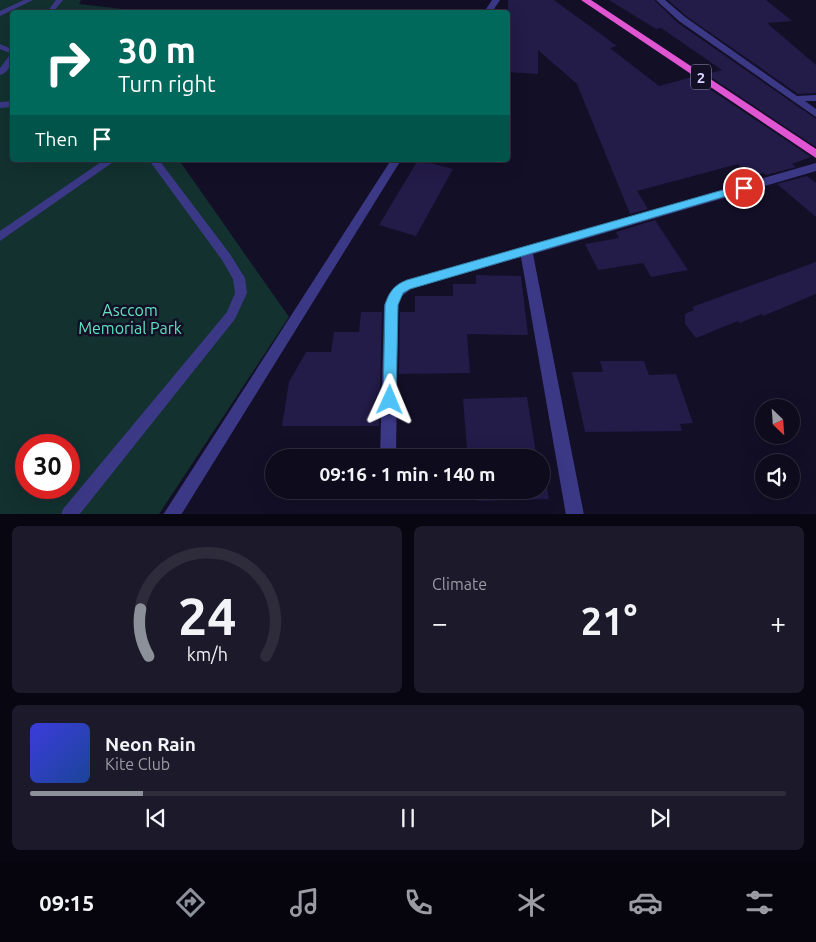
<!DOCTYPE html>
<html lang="en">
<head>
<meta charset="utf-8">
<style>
  body { margin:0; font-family:Ubuntu,sans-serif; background:#1c192a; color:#f1f3f6; height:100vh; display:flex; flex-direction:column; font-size:19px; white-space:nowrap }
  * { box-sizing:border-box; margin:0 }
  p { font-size:16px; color:#9b9ba4 }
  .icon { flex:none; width:28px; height:28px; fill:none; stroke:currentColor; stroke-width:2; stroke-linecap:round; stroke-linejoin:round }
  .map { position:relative; height:514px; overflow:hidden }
  .side { display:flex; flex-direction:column; gap:12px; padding:12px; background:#080610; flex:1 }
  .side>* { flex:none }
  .guide { position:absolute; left:10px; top:10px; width:500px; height:152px; border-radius:5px; box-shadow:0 5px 20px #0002,0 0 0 1px #2e2b3b; background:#00695c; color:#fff; overflow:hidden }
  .needle { width:32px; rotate:155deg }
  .buttons { position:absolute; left:755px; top:399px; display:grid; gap:10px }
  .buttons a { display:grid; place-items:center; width:45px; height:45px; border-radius:50%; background:#0e0b1d; box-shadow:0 5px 20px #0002,0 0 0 1px #2e2b3b; font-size:25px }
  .speed { position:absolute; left:15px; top:434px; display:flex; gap:10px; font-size:25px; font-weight:700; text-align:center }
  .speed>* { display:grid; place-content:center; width:65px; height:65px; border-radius:50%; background:#0e0b1d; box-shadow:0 5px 20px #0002,0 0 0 1px #2e2b3b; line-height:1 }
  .speed .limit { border:8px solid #d22; background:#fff; color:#111 }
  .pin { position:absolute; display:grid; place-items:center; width:42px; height:42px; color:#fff; margin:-21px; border:2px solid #fff; border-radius:50%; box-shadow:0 1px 5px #0007 }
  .me { position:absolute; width:55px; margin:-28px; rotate:1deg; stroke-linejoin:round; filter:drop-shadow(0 0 4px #0008) }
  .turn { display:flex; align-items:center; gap:18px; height:105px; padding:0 25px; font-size:22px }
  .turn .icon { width:65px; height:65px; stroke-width:2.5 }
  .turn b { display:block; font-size:35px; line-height:42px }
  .then { display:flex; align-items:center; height:48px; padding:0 25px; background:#0003; gap:10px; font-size:19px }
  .big { font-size:38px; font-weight:700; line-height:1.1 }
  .side .widget { flex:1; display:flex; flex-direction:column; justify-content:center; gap:8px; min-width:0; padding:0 18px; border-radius:8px; background:#1c192a }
  .side .dial { align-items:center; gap:0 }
  .dial svg { height:130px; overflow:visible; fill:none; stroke:#2e2b3b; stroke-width:7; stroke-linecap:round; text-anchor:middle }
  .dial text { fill:#f1f3f6; stroke:none }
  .song { display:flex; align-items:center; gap:15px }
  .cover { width:60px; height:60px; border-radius:8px; background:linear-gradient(135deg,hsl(240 70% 55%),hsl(220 70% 35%)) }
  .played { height:5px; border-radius:2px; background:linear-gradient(90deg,#8c9099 15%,#2e2b3b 15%) }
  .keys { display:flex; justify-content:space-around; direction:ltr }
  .heat { display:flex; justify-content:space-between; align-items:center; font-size:28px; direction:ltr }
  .side .tiles { flex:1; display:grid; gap:12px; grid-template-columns:1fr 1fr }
  .widget:last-child { grid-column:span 2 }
  .trip { position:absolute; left:265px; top:449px; width:285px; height:50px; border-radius:25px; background:#0e0b1d; box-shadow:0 5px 20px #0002,0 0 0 1px #2e2b3b; font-weight:700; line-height:50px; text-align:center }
  .menu { display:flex; height:80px; justify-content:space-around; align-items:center; background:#06040c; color:#9b9ba4 }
  .menu .icon { width:35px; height:35px }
  .menu .on { color:#8c9099 }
  .menu b { font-size:22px; color:#f1f3f6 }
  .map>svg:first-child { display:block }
  .green { fill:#12312f; fill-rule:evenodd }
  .building { fill:#231b48 }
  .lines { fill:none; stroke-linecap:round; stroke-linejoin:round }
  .service { fill:#3b3986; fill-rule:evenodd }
  .minor { fill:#3b3986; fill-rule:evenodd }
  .trunk { fill:#e055d2; fill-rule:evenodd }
  .route { fill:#4fc3f7; stroke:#337fa1 }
  .labels { text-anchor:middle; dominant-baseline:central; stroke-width:5; stroke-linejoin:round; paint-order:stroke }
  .shield { fill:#130f27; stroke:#9e99be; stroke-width:1 }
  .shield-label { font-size:15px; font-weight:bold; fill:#d9d4ff }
  .park-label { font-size:16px; fill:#5ee2bf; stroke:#130f27 }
</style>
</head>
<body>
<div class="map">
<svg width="816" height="515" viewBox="0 0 816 515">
  <rect width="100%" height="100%" fill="#130f27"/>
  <path class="green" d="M 0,0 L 81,0 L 79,4 L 149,12 L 12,12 L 12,160 L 179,160 L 289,317 L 159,514 L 0,514 ZM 26,445 L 69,445 L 69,488 L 26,488 Z"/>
  <path class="building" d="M 508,0 L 554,0 L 617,46 L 610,48 L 659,86 L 692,77 L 811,157 L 792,164 L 796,167 L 766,175 L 763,173 L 752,176 L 738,164 L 637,191 L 648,209 L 630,214 L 577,84 L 538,50 L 538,74 L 508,72 Z
    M 609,0 L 654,0 L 678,23 L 816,119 L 816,147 L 706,74 L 722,70 L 661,28 L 656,29 Z
    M 668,0 L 766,0 L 792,21 L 767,23 L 816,65 L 816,93 L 798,94 L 686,16 Z
    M 418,160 L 453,169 L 416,236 L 379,225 Z
    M 807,176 L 816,183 L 816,217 L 777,184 Z
    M 655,220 L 688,270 L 651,277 L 643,263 L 598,270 L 585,244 L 619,238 L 616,232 Z
    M 816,262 L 816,294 L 763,316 L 762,314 L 740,323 L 738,321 L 696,338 L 685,324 L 685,314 L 694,310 L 692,307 Z
    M 476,275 L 521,276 L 528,335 L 467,334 L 470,373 L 399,374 L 400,312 L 415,312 L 415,296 L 453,296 L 453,284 L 476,284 Z
    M 361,312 L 382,312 L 379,426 L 282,426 L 289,382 L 306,352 L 331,352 L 334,332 L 359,332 Z
    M 600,361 L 644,361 L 649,375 L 676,374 L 693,423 L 680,424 L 682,431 L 585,432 L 572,372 L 603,372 Z
    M 527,397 L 536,453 L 541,453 L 549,499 L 477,501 L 477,490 L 541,490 L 541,458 L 474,458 L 473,448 L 467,448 L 463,399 Z"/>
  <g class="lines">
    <path class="service" d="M 24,0 L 33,0 L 0,16 L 0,11 Z
      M 56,0 L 63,0 L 53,12 L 47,12 Z
      M 0,44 L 12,49 L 12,54 L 0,49 Z
      M 9,56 L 12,56 C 12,64 8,73 0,75 L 0,68 Z
      M 12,101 L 12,107 L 0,108 L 0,102 Z
      M 104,160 L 116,160 L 0,241 L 0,231 Z
      M 149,160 L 159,160 L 230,254 L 245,278 L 247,293 L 235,319 L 79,515 L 61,515 L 63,509 L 227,312 L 235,293 L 233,279 L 222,260 Z"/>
    <path class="minor" d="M 492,0 L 500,0 L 492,12 L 484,12 Z
      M 656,0 L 665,0 L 685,17 L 797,96 L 816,95 L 816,101 L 805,101 L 816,109 L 816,117 L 679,21 Z
      M 391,160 L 401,160 L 181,515 L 163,515 Z
      M 816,163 L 816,171 L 533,254 L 584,515 L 566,515 L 521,257 L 411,289 L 401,297 L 398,305 L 396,458 L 380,458 L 384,305 C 389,293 394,284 407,280 Z"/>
    <path class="trunk" d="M 581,0 L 591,0 L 816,149 L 816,158 Z"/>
  </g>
  <path class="route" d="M 744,184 L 747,185 L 747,190 L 410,289 L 403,293 L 398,305 L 396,400 L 394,405 L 390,407 L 385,405 L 383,400 L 385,305 C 389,292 394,285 407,280 Z"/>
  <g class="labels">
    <rect class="shield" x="691" y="64.5" width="20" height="25" rx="4"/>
    <g class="shield-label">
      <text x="701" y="77">2</text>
    </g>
    <g class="park-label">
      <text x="130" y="310">Asccom<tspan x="130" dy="18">Memorial Park</tspan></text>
    </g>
  </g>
</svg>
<div class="buttons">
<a><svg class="needle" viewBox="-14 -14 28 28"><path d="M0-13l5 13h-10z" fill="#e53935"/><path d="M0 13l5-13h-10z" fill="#9b9ba4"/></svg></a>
<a><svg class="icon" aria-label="sound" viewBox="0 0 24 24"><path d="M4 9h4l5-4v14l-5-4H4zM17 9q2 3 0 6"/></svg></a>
</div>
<div class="speed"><div class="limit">30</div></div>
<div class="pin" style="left:744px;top:188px;background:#d93025"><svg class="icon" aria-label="arrive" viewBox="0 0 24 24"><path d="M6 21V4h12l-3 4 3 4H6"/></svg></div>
<svg class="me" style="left:390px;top:400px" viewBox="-20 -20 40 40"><path d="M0-17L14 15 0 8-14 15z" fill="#4fc3f7" stroke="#fff" stroke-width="4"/></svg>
<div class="trip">09:16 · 1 min · 140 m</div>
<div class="guide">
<div class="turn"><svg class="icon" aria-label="right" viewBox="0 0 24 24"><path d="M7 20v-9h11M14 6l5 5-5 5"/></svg><div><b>30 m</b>Turn right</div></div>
<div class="then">Then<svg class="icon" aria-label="arrive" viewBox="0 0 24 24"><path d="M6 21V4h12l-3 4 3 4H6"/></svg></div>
</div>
</div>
<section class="side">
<div class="tiles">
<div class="widget dial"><svg viewBox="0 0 100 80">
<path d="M14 69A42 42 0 1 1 86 69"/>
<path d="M14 69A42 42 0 0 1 9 40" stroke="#8c9099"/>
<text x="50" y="56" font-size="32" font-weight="700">24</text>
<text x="50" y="72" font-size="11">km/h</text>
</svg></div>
<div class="widget"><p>Climate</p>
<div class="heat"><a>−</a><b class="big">21°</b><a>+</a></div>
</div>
<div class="widget">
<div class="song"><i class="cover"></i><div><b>Neon Rain</b><p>Kite Club</p></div></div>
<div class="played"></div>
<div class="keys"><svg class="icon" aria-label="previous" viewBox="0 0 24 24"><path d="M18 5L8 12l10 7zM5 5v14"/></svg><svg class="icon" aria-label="pause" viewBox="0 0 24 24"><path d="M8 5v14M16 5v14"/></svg><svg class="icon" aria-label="next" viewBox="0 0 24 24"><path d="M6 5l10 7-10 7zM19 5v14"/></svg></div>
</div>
</div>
</section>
<nav class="menu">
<b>09:15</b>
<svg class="icon on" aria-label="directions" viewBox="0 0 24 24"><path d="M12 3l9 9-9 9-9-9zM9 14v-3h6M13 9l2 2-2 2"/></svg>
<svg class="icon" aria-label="music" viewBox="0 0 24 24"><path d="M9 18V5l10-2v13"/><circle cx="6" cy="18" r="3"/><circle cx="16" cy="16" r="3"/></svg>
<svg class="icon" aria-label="phone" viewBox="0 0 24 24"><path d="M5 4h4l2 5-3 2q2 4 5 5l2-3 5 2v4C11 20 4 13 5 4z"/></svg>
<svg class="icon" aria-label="climate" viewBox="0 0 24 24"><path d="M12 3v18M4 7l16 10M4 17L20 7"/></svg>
<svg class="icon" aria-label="car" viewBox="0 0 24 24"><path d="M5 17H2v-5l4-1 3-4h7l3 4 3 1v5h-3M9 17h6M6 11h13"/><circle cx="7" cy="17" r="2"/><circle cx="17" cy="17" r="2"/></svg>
<svg class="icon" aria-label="filters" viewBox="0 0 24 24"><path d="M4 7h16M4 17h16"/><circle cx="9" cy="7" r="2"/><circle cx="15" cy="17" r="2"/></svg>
</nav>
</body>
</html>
